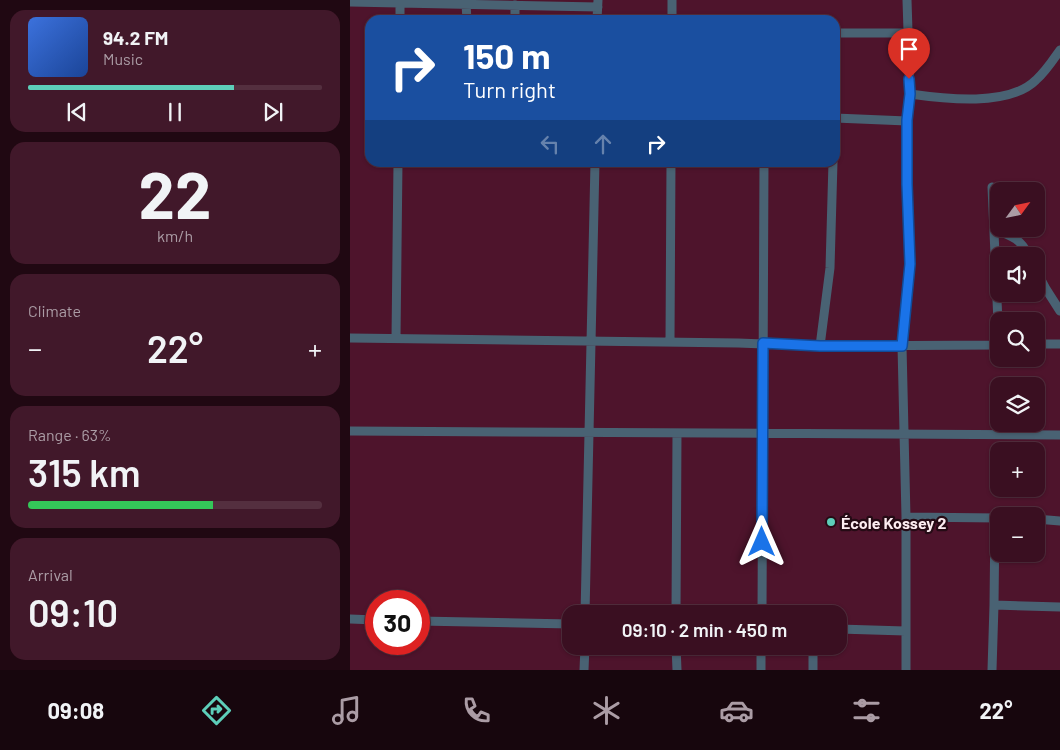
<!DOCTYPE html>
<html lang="en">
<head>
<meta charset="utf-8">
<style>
  body { margin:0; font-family:Barlow,sans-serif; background:#41182a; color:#f1f3f6; height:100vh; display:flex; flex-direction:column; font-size:19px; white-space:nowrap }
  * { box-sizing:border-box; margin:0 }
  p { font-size:16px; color:#ab9ca5 }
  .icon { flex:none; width:28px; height:28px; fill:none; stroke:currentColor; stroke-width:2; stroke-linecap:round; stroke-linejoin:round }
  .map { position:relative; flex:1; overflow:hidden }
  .details { display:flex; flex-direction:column; gap:10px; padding:10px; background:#200812; width:350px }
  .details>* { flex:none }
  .top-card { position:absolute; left:15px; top:15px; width:475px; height:152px; border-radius:15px; box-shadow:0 1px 4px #0004,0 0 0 1px #542f3f; background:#1a4fa0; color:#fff; overflow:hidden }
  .needle { width:32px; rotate:57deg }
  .tools { position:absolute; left:640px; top:182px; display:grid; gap:10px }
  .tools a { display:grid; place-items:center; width:55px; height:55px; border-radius:10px; background:#3a0f21; box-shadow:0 1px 4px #0004,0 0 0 1px #542f3f; font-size:25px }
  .speed { position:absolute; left:15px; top:590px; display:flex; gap:10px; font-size:25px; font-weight:700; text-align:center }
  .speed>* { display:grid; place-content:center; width:65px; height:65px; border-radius:50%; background:#3a0f21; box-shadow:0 1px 4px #0004,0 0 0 1px #542f3f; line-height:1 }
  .speed .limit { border:8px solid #d22; background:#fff; color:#111 }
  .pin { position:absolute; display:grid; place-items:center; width:42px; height:42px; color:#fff; margin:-51px -21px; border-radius:50% 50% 50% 0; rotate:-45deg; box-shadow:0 0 5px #0007 }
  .pin .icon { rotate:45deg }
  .me { position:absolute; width:55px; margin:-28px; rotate:0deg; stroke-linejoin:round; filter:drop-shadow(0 0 4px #0008) }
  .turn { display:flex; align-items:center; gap:18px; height:105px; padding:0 15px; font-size:22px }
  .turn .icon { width:65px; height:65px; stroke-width:2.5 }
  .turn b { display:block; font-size:35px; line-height:42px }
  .lanes { display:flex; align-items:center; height:48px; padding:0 15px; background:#0003; justify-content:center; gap:25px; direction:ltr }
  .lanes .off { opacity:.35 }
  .big { font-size:38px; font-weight:600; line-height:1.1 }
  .details .widget { flex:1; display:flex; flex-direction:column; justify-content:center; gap:8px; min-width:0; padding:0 18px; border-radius:15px; background:#41182a }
  .details .dial { align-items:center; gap:0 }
  .dial b { font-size:65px; line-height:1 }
  .song { display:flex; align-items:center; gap:15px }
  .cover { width:60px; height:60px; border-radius:8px; background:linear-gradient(135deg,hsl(220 70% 55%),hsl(220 70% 35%)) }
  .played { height:5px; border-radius:2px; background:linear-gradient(90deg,#5dceb9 70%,#542f3f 70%) }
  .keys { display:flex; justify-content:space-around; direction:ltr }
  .heat { display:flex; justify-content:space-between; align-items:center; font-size:28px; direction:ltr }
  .charge { height:8px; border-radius:4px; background:linear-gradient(90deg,#34c759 63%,#542f3f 0) }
  .trip { position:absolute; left:212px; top:605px; width:285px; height:50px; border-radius:15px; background:#3a0f21; box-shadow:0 1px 4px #0004,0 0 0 1px #542f3f; font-weight:600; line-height:50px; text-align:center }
  .tab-bar { display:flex; height:80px; justify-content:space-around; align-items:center; background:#17060d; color:#ab9ca5 }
  .tab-bar .icon { width:35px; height:35px }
  .tab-bar .on { color:#5dceb9 }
  .tab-bar b { font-size:22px; color:#f1f3f6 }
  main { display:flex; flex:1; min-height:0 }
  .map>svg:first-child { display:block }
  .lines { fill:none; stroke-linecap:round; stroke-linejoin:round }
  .minor { stroke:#496273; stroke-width:9 }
  .route-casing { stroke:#114b97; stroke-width:12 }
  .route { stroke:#1a73e8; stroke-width:9 }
  .poi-dot { fill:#5dceb9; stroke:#250b15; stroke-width:2 }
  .labels { text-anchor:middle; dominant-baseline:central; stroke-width:4.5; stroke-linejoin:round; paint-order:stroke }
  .poi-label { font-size:16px; font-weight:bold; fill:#fdedf1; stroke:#250b15; text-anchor:start }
</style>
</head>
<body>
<main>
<section class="details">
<div class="widget">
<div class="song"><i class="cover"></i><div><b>94.2 FM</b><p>Music</p></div></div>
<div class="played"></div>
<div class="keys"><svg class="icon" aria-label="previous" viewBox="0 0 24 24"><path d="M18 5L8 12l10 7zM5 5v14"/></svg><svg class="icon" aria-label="pause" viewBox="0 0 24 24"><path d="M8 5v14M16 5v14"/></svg><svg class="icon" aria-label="next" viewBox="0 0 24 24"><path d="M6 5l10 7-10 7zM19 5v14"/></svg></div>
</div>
<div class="widget dial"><b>22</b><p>km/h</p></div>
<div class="widget"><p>Climate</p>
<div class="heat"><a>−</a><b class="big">22°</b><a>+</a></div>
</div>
<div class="widget"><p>Range · 63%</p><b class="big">315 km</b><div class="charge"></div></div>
<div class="widget"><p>Arrival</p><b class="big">09:10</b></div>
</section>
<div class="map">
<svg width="710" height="670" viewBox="0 0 710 670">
  <rect width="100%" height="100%" fill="#4e142c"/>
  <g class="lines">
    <path class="minor" d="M 0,2 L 248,7
      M 116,4 L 117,20
      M 50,20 L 50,4
      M 165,20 L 165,5
      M 247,20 L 248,0
      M 322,20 L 322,0
      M 485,33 L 557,33
      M 560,94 C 595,99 659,107 686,80 C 696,71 703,60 710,50
      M 485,118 L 557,121
      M 642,187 L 649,345
      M 644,229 C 662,236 671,239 679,256
      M 686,270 L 696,289 L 710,311
      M 0,338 L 388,343 L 470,346 L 649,345
      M 46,338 L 48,162
      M 320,342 L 321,162
      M 686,344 L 710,344
      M 470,346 L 480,268 L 483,162
      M 0,431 L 710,435
      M 556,517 L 649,518
      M 686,519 L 710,521
      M 644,605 L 710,607
      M 235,614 L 245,162
      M 326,614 L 327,433
      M 412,614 L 414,162
      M 0,619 L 26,620
      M 69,621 L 221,624
      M 489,629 L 555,631
      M 326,646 L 327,670
      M 463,646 L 463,670
      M 234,670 L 235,646
      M 411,670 L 411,646
      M 556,670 L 556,517 L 552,346 L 560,264 L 557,184 L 557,121 L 560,94 L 557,0
      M 642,670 L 644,605 L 645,517"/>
  </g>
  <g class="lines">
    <g class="route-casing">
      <path id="route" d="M 412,542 L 413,343 L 470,346 L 552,346 L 560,264 L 557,184 L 557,120 L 560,94 L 559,79"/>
    </g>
    <use href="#route" class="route"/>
  </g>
  <circle class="poi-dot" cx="481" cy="522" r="5"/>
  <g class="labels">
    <g class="poi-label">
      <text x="491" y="522">École Kossey 2</text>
    </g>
  </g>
</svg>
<div class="tools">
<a><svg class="needle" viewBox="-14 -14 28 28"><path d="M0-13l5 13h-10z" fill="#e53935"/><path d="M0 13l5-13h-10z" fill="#ab9ca5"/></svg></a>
<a><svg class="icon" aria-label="sound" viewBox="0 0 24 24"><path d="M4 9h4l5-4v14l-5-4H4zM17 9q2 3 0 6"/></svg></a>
<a><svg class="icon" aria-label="search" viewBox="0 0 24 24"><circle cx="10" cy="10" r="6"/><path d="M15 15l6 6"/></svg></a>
<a><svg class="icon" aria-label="layers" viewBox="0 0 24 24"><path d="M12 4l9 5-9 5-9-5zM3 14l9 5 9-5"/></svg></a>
<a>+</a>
<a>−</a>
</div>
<div class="speed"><div class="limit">30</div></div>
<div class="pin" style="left:559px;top:79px;background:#d93025"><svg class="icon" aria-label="arrive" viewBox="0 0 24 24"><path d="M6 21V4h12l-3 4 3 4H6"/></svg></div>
<svg class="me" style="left:412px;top:542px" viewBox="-20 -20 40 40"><path d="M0-17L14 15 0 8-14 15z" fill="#1a73e8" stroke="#fff" stroke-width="4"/></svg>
<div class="trip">09:10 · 2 min · 450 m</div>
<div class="top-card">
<div class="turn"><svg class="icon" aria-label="right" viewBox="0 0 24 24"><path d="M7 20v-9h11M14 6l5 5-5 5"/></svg><div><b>150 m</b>Turn right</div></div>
<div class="lanes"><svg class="icon off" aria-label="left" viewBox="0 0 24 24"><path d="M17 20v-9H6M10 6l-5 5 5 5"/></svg><svg class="icon off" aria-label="ahead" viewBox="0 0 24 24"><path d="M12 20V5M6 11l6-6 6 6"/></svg><svg class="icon" aria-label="right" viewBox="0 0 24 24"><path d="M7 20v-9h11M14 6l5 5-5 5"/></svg></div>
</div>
</div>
</main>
<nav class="tab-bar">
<b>09:08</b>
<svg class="icon on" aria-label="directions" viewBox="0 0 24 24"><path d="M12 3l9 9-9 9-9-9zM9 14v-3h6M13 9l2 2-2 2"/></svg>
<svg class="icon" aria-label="music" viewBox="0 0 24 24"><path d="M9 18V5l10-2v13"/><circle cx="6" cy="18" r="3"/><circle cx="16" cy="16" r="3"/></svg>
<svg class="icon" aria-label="phone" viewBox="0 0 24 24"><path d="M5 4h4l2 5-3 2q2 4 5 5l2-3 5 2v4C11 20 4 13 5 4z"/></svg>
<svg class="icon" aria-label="climate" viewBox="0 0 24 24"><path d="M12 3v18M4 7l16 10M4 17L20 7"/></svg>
<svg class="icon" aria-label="car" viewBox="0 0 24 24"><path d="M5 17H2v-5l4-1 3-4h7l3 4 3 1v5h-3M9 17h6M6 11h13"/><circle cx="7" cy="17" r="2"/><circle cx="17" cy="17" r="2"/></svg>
<svg class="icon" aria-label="filters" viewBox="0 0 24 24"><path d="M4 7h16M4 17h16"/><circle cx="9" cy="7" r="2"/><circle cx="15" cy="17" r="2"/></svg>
<b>22°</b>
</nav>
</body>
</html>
